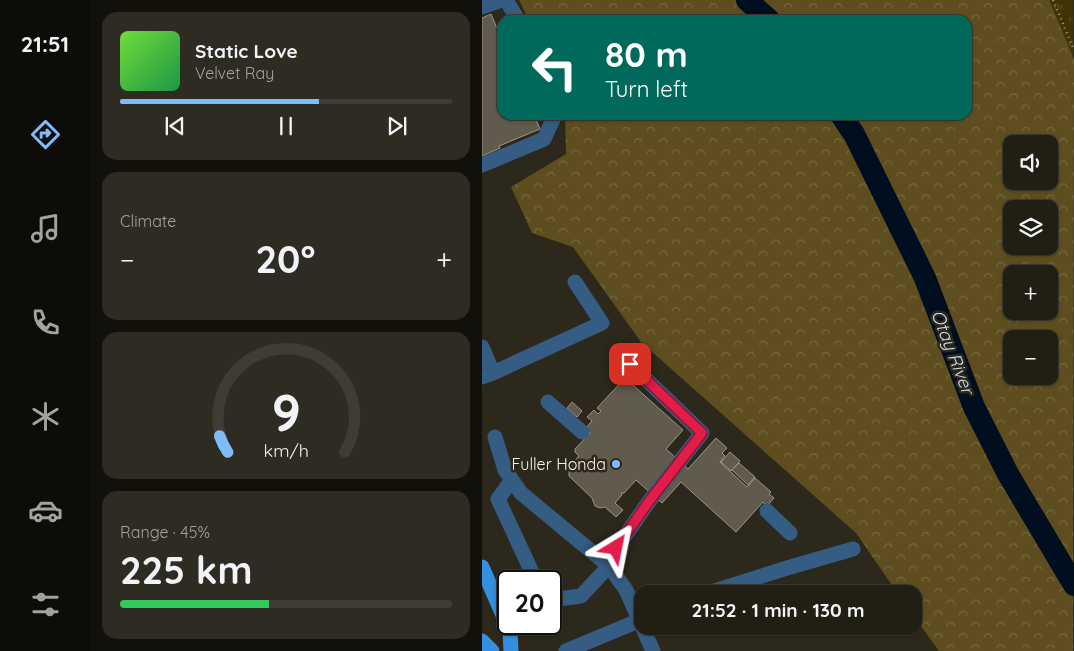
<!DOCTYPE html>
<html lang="en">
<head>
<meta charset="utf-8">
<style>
  body { margin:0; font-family:Quicksand,sans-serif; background:#2d2b22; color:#f1f3f6; height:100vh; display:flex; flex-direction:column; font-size:19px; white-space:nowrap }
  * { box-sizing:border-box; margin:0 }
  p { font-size:16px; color:#a2a2a0 }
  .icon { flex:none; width:28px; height:28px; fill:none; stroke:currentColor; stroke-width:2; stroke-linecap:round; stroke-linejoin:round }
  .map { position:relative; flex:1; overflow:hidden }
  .side { display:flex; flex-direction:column; gap:12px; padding:12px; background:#12100b; width:392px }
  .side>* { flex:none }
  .guide { position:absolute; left:15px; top:15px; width:475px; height:105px; border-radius:15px; box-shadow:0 1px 4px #0004,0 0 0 1px #3e3c34; background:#00695c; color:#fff; overflow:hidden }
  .buttons { position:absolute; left:521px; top:135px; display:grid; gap:10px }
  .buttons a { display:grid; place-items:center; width:55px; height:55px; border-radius:10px; background:#211e14; box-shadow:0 1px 4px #0004,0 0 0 1px #3e3c34; font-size:25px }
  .speed { position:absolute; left:15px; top:570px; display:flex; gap:10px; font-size:25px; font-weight:700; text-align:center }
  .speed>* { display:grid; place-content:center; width:65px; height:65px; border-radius:50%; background:#211e14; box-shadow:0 1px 4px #0004,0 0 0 1px #3e3c34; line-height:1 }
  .speed .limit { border:2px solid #111; border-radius:8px; background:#fff; color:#111 }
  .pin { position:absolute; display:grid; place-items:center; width:42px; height:42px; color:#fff; margin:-21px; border-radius:10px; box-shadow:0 2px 8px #0006 }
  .me { position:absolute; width:55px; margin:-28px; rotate:35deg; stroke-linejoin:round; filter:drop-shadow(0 0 4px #0008) }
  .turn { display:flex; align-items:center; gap:18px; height:105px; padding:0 25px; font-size:22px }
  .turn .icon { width:65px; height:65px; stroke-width:2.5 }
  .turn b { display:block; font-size:35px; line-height:42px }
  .big { font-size:38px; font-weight:700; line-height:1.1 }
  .side .card { flex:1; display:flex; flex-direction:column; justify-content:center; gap:8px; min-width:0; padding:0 18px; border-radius:15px; background:#2d2b22 }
  .side .dial { align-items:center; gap:0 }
  .dial svg { height:130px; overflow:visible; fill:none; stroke:#3e3c34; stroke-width:7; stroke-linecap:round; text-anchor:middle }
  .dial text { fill:#f1f3f6; stroke:none }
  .song { display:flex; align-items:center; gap:15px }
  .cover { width:60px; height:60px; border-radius:8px; background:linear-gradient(135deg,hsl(100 70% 55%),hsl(140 70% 35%)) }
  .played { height:5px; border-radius:2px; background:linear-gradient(90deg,#7fbdfa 60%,#3e3c34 60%) }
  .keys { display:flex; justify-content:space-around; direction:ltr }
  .heat { display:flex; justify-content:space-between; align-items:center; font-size:28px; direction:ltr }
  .charge { height:8px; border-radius:4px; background:linear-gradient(90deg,#34c759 45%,#3e3c34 0) }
  .trip { position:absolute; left:152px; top:585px; width:288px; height:50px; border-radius:15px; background:#211e14; box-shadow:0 1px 4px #0004,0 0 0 1px #3e3c34; font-weight:700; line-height:50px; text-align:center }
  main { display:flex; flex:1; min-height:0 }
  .tab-bar { display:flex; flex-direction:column; width:90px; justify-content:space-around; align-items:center; background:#0d0c08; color:#a2a2a0 }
  .tab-bar .icon { width:35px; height:35px }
  .tab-bar .active { color:#7fbdfa }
  .tab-bar b { font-size:22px; color:#f1f3f6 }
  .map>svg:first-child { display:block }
  .grass { fill:url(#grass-tufts) }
  .forest { fill:url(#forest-crowns); fill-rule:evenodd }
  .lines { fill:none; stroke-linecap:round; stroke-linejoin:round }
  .river { stroke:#000e20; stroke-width:22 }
  .building { fill:#615b4d; stroke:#9c9687 }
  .path { stroke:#9a978c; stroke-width:2.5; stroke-dasharray:1 4; stroke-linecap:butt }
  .minor { stroke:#355d84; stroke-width:15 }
  .major { stroke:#348fe0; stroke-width:15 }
  .route-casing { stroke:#92132f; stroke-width:12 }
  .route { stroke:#e11d48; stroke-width:9 }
  .poi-dot { fill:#7fbdfa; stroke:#2c281b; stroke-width:2 }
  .labels { text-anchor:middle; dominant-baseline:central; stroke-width:5; stroke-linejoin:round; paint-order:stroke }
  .poi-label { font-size:16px; fill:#f5f2e9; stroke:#2c281b; text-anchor:end }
  .water-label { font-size:18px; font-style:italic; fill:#cedeef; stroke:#2c281b }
</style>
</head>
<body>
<main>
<nav class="tab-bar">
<b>21:51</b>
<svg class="icon active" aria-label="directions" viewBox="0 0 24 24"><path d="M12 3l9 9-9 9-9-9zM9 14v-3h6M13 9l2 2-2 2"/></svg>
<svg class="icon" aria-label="music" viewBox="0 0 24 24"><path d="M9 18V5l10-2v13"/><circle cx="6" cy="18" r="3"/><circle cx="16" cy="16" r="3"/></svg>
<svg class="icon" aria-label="phone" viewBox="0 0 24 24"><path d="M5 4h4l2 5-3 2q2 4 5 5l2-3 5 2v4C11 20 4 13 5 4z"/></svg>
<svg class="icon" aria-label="climate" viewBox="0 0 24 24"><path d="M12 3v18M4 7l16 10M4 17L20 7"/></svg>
<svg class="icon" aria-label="car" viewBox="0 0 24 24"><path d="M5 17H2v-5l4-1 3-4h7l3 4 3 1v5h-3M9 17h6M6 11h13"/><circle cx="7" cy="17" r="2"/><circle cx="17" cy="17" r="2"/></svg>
<svg class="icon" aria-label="filters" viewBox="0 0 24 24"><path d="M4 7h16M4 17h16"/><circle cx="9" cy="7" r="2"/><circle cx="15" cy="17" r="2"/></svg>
</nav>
<section class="side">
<div class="card">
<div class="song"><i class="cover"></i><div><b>Static Love</b><p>Velvet Ray</p></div></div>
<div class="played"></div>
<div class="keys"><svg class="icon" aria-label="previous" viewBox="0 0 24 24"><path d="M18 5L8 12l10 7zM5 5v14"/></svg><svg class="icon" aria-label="pause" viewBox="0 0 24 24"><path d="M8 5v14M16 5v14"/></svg><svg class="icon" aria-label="next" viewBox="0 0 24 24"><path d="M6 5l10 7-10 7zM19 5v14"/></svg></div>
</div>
<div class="card"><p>Climate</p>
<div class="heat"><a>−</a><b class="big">20°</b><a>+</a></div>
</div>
<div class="card dial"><svg viewBox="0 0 100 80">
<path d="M14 69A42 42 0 1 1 86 69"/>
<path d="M14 69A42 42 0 0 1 9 59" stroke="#7fbdfa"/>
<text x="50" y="56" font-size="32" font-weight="700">9</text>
<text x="50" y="72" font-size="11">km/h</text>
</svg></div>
<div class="card"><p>Range · 45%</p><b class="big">225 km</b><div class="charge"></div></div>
</section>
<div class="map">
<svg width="592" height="651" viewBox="0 0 592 651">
  <defs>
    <pattern id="grass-tufts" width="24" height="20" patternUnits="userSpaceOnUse" patternTransform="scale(1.25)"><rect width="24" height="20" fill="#423304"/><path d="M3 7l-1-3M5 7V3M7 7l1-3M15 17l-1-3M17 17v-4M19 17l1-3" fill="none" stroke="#5e5129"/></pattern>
    <pattern id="forest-crowns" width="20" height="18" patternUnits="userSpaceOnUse" patternTransform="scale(1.25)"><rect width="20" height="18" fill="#5e4e1f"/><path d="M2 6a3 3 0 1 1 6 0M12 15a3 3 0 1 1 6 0" fill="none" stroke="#766840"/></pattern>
  </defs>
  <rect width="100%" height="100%" fill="#2c281b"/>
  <path class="grass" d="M 567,0 L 591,0 L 591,59 Z"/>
  <path class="forest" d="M 37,0 L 567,0 L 592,59 L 591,651 L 457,651 L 431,615 L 431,594 L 416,594 L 374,533 L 159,342 L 91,247 L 50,233 L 29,187 L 84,154 L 83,115 L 485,115 L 485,20 L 47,20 ZM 530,144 L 568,144 L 568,181 L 530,181 ZM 530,209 L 568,209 L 568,246 L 530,246 ZM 530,274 L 568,274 L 568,311 L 530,311 ZM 530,339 L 568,339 L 568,376 L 530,376 Z"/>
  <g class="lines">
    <path class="river" d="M 265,0 L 287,20
      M 359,115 L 372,134 L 443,278 L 492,407 L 526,474 L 592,585"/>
  </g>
  <path class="building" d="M 9,14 L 20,40 L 20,115 L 52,115 L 58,129 L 17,146 L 18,148 L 0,156 L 0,18 Z
    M 143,378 L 201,430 L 184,449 L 206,469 L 234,438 L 245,448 L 240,453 L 243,456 L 238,462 L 265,487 L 273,478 L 289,492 L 287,494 L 292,498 L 285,506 L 281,502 L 254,532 L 199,482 L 180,503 L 154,480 L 142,493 L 139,493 L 140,495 L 133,503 L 141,510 L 134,517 L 123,507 L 118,508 L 113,506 L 110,498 L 87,476 L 87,467 L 97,456 L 93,452 L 93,449 L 108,433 L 103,429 L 110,421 L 105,417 L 112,410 L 116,414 L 119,411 L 115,408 Z
    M 90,402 L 100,411 L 95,417 L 85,408 Z
    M 248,452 L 258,461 L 249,471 L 239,462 Z
    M 257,463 L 273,477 L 266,485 L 250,470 Z"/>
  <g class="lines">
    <path class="path" d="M 571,0 L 592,50"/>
    <path class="minor" d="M 24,0 L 36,20
      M 0,7 L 20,0
      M 0,165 L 62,139 L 73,115
      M 0,347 L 11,373 L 0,377
      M 11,373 L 120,323 L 93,282
      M 66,402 L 100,432
      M 13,437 L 23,470 L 39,493 L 127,566 L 144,590 L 171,651
      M 30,480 L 16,499 L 54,581
      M 285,511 L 308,533
      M 124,563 L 168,500 L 220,433 L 148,364
      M 223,594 L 305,568 L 371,549
      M 69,600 L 99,596 L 127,566
      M 84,651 L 161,619"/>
    <path class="major" d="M 0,567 L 28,631 L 29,651
      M 0,641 L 10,651"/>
  </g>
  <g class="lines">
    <g class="route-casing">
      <path id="route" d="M 134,548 L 168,500 L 220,433 L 148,364"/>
    </g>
    <use href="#route" class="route"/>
  </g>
  <circle class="poi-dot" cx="134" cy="464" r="5"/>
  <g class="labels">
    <g class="poi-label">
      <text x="124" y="464">Fuller Honda</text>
    </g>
    <g class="water-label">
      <text transform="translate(471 352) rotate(69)">Otay River</text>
    </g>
  </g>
</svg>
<div class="buttons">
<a><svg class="icon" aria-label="sound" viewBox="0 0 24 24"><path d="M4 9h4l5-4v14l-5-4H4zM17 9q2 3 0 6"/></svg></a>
<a><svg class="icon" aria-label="layers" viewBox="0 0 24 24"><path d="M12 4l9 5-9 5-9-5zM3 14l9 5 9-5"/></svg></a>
<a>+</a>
<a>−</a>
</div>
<div class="speed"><div class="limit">20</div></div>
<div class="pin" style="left:148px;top:364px;background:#d93025"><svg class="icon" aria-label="arrive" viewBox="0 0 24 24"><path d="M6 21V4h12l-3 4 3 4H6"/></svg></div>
<svg class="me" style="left:134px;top:548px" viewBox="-20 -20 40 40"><path d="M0-17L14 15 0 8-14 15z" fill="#e11d48" stroke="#fff" stroke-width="4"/></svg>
<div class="trip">21:52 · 1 min · 130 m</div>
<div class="guide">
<div class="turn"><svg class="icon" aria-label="left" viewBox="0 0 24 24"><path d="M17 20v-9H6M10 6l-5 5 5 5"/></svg><div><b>80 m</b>Turn left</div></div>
</div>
</div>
</main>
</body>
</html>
